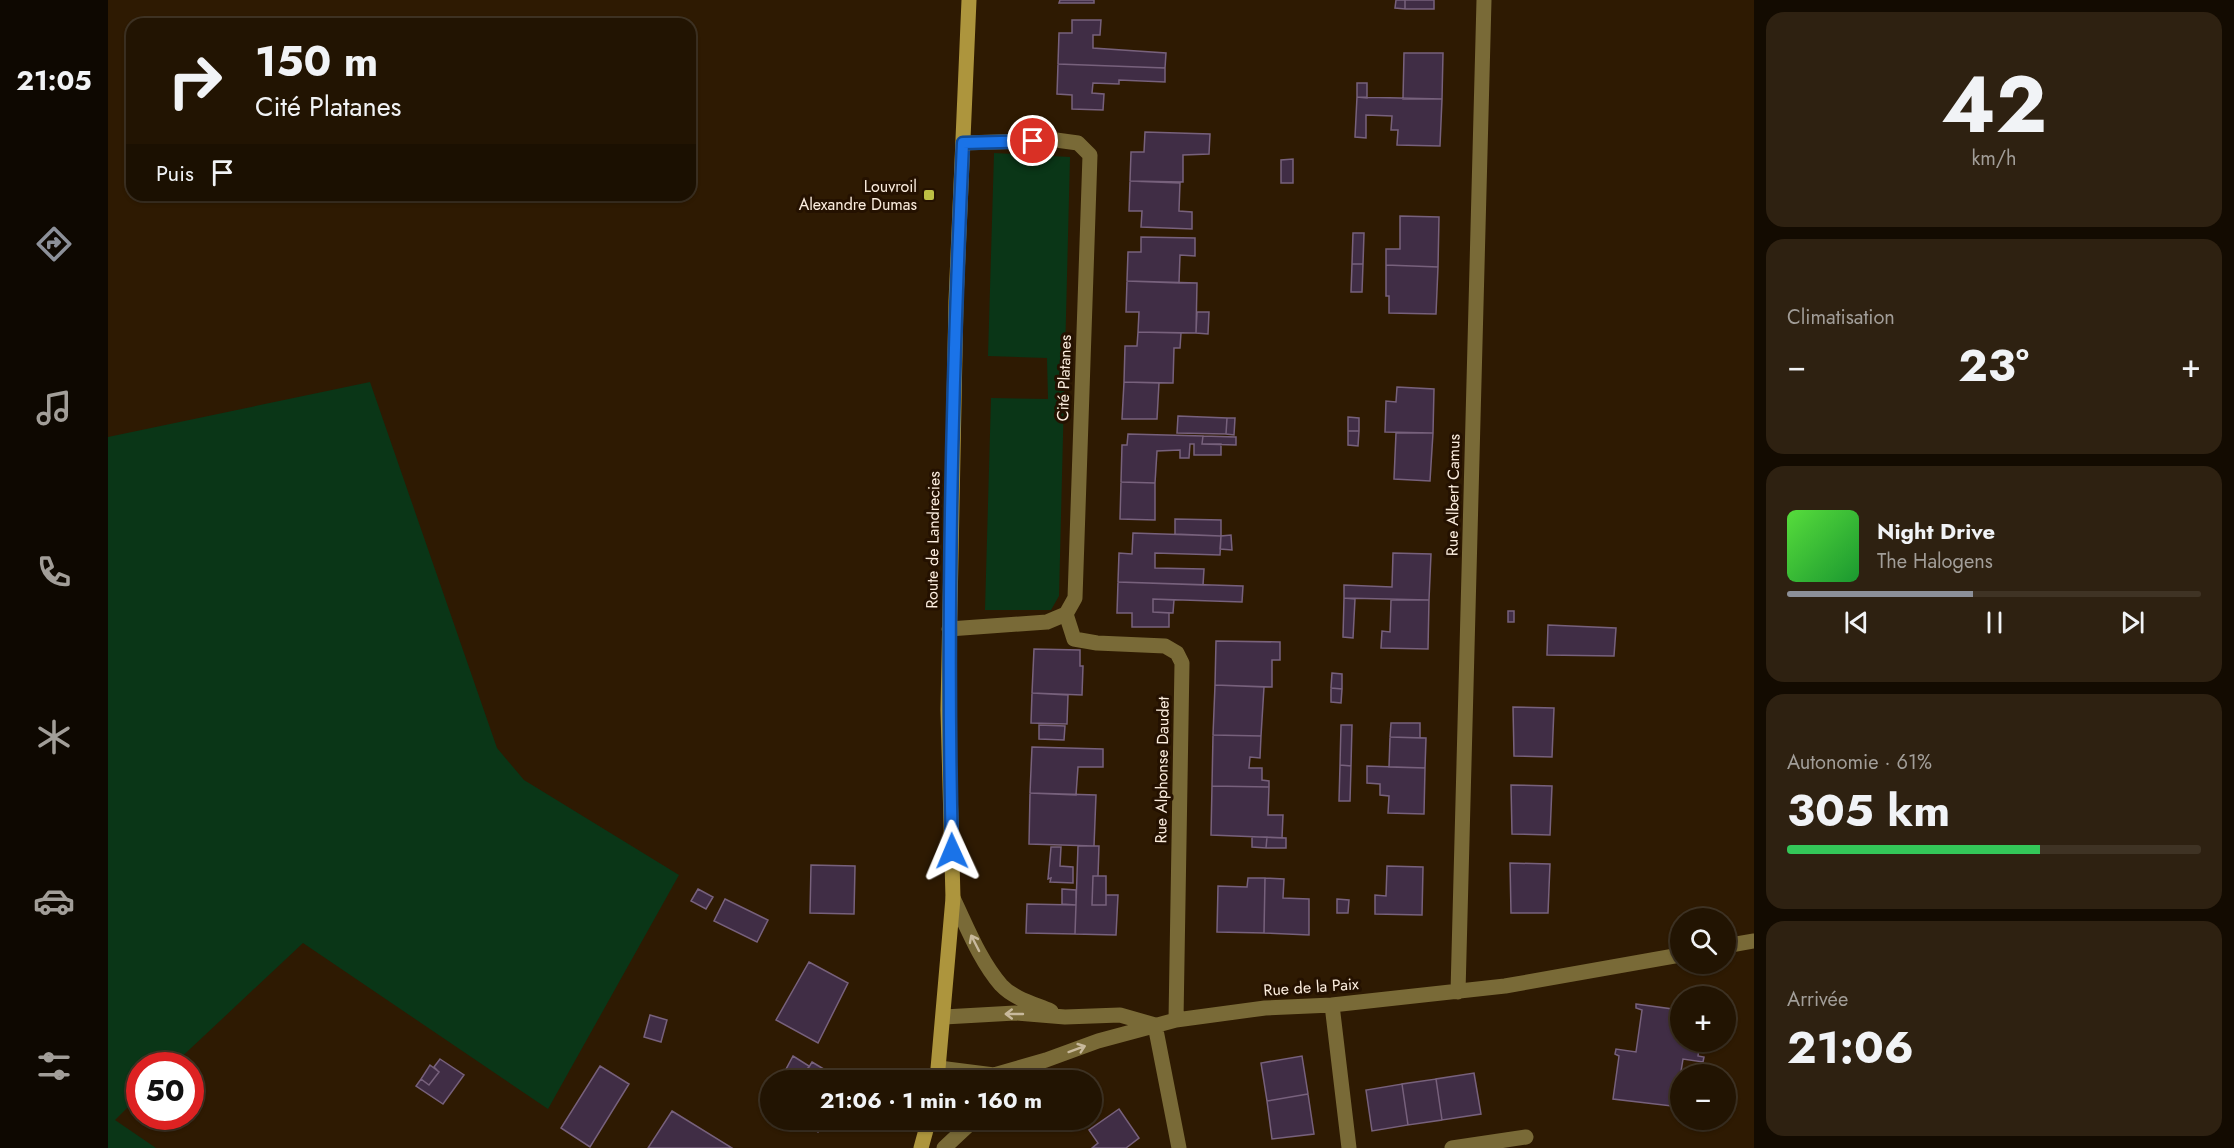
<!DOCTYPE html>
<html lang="fr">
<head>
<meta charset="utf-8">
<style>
  body { margin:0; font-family:Jost,sans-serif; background:#2e2111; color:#f1f3f6; height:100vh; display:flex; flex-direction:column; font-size:22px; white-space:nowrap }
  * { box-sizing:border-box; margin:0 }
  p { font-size:20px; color:#a29e99 }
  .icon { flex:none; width:33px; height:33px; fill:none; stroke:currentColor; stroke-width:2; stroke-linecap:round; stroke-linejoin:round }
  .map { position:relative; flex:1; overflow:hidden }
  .sheet { display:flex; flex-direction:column; gap:12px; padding:12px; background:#130b01; width:480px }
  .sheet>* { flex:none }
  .banner { position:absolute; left:18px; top:18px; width:570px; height:183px; border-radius:18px; box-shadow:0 2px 4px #0004,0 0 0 2px #3f3324; background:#221402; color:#f1f3f6; overflow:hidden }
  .tools { position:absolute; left:1562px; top:908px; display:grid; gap:12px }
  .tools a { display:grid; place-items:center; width:66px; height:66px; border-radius:50%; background:#221402; box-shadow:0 2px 4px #0004,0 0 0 2px #3f3324; font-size:30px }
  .speed { position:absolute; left:18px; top:1052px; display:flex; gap:12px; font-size:30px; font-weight:700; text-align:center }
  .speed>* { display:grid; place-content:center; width:78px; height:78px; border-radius:50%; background:#221402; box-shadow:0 2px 4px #0004,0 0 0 2px #3f3324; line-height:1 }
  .speed .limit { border:9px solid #d22; background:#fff; color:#111 }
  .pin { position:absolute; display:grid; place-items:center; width:51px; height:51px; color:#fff; margin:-26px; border:3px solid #fff; border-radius:50%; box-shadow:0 2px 6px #0007 }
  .me { position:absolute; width:66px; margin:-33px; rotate:359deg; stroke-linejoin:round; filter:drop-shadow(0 0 4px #0008) }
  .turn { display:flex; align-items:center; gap:21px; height:126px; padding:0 30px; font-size:27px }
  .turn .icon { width:78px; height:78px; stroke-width:2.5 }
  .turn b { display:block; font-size:42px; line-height:51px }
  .then { display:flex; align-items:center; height:57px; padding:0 30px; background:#0003; gap:12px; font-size:22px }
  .big { font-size:45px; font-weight:700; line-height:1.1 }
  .sheet .card { flex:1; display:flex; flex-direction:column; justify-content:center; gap:9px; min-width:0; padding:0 21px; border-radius:18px; background:#2e2111 }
  .sheet .dial { align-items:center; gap:0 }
  .dial b { font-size:78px; line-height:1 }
  .song { display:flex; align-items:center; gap:18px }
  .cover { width:72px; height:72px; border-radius:9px; background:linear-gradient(135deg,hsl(110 70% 55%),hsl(130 70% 35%)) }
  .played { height:6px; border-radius:3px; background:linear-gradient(90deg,#8c9099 45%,#3f3324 45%) }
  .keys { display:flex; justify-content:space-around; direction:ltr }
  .heat { display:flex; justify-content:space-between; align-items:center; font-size:33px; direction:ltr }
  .charge { height:9px; border-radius:4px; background:linear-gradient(90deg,#34c759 61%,#3f3324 0) }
  .trip { position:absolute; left:652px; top:1070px; width:342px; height:60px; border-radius:30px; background:#221402; box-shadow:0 2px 4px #0004,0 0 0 2px #3f3324; font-weight:700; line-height:60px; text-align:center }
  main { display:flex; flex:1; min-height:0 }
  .dock { display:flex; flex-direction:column; width:108px; justify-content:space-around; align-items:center; background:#0e0801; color:#a29e99 }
  .dock .icon { width:42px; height:42px }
  .dock .active { color:#8c9099 }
  .dock b { font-size:27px; color:#f1f3f6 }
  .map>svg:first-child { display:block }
  .green { fill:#0a3617 }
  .building { fill:#402d45; stroke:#77617c; stroke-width:1.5 }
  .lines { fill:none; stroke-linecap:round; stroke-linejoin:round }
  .street { stroke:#796a37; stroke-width:15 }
  .secondary { stroke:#ad953d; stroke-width:15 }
  .oneway { stroke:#c8b99c }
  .route-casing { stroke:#114b97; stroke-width:15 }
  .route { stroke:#1a73e8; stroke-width:10 }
  .poi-dot { fill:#bdbf43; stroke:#241100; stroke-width:2 }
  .labels { text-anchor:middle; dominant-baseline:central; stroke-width:6; stroke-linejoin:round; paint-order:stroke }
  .poi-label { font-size:16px; fill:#fceedf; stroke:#241100; text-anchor:end }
  .street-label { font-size:16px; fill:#fceedf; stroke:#241100 }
</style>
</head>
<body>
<main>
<nav class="dock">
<b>21:05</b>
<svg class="icon active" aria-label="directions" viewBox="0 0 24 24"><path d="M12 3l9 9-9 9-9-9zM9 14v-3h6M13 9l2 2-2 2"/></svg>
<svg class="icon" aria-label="music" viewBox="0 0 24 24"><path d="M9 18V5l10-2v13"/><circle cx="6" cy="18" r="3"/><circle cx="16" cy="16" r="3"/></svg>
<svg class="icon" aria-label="phone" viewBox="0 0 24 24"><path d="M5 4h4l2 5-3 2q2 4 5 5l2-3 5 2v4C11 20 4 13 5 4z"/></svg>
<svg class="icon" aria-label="climate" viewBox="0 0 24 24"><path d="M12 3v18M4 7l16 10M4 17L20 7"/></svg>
<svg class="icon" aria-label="car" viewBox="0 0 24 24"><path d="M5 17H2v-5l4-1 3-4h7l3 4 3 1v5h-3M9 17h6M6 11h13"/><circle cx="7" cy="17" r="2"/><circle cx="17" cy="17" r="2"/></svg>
<svg class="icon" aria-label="filters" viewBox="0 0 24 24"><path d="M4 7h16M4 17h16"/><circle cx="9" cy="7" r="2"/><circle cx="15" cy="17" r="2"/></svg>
</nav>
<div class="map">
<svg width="1646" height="1148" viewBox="0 0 1646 1148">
  <rect width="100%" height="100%" fill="#2e1a02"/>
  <path class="green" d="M 886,153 L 962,157 L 951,596 L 943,610 L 877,610 L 883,398 L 940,399 L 939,358 L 880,356 Z
    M 262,382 L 389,748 L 416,780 L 571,875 L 440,1109 L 195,943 L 65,1065 L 32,1065 L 31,1096 L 7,1120 L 48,1148 L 0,1148 L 0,437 Z"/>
  <path class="building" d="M 952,0 L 986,0 L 986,3 L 951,3 Z
    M 1288,0 L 1297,0 L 1297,9 L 1287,8 Z
    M 1297,0 L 1326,0 L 1326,9 L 1297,9 Z
    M 964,20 L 993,20 L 992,35 L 985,35 L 985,48 L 1058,53 L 1057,68 L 950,64 L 951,33 L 964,33 Z
    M 1296,53 L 1335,53 L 1334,99 L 1295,99 Z
    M 950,64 L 1057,68 L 1057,82 L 1011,80 L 1011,84 L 985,83 L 984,93 L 996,94 L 995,110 L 964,109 L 964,95 L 949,94 Z
    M 1249,83 L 1259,83 L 1259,98 L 1249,97 Z
    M 1249,97 L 1334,99 L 1332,146 L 1289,145 L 1290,130 L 1283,130 L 1284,116 L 1258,115 L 1258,138 L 1247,137 Z
    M 1037,132 L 1102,134 L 1101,154 L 1075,155 L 1075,182 L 1022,181 L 1023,152 L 1036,152 Z
    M 1185,159 L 1185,183 L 1173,183 L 1173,160 Z
    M 1022,181 L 1072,183 L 1071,211 L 1084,212 L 1084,229 L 1033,227 L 1034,211 L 1021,211 Z
    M 1292,216 L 1331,217 L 1330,267 L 1278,265 L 1278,249 L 1292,249 Z
    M 1245,233 L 1256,233 L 1255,264 L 1244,264 Z
    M 1033,237 L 1087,238 L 1087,256 L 1072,255 L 1071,283 L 1019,281 L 1020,252 L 1033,252 Z
    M 1244,264 L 1255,264 L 1254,292 L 1243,292 Z
    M 1278,265 L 1330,267 L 1328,314 L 1281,313 L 1281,296 L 1278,296 Z
    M 1019,281 L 1089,283 L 1088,333 L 1030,332 L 1031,312 L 1018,312 Z
    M 1089,312 L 1101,312 L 1100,334 L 1088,333 Z
    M 1030,332 L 1073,333 L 1072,348 L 1066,348 L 1065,383 L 1016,382 L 1017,346 L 1029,346 Z
    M 1016,382 L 1051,383 L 1049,419 L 1014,419 Z
    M 1289,387 L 1326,389 L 1325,433 L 1277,432 L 1278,401 L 1288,402 Z
    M 1070,416 L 1119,418 L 1118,434 L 1069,433 Z
    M 1240,417 L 1251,418 L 1251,431 L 1240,431 Z
    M 1119,418 L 1127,418 L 1126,435 L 1118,434 Z
    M 1240,431 L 1251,431 L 1250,446 L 1240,445 Z
    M 1288,433 L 1325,433 L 1322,481 L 1286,479 Z
    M 1020,434 L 1095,436 L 1094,444 L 1113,444 L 1113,455 L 1086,455 L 1086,444 L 1082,444 L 1081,458 L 1072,458 L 1072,450 L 1049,451 L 1047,483 L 1013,482 L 1014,445 L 1019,445 Z
    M 1095,436 L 1128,437 L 1128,445 L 1094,444 Z
    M 1013,482 L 1047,483 L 1047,520 L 1012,519 Z
    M 1067,519 L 1113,520 L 1113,536 L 1067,534 Z
    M 1025,533 L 1113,536 L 1112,555 L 1047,553 L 1047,568 L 1096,569 L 1095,585 L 1010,582 L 1011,553 L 1024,554 Z
    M 1123,535 L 1124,550 L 1112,549 L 1113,536 Z
    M 1285,553 L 1323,554 L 1321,600 L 1236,598 L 1236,585 L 1284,587 Z
    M 1010,582 L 1135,586 L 1134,602 L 1045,599 L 1045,612 L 1061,613 L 1061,627 L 1024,627 L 1024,613 L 1009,613 Z
    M 1236,598 L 1247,599 L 1245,638 L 1235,637 Z
    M 1045,599 L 1066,600 L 1065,613 L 1045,612 Z
    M 1283,600 L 1321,600 L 1320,649 L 1273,648 L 1274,631 L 1282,632 Z
    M 1400,611 L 1406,611 L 1406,622 L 1400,622 Z
    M 1440,625 L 1508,628 L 1506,656 L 1439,655 Z
    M 1108,641 L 1172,642 L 1172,660 L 1164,660 L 1164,687 L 1107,685 Z
    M 926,649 L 972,650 L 972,666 L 975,666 L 974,695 L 924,693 Z
    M 1224,673 L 1234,674 L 1234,689 L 1223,688 Z
    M 1107,685 L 1156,687 L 1153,736 L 1105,735 Z
    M 1223,688 L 1234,689 L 1233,703 L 1223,702 Z
    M 924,693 L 960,695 L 959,724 L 923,723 Z
    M 1405,707 L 1446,708 L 1444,757 L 1406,756 Z
    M 1283,723 L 1312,723 L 1312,738 L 1282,737 Z
    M 931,725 L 957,726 L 956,740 L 931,739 Z
    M 1233,725 L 1244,725 L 1243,766 L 1232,765 Z
    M 1105,735 L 1153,736 L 1152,758 L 1142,757 L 1141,768 L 1154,768 L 1154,780 L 1161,781 L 1161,787 L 1104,786 Z
    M 1282,737 L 1318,738 L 1317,768 L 1281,767 Z
    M 924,747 L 995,749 L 995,767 L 970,767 L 968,795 L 922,793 Z
    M 1232,765 L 1243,766 L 1242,801 L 1231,801 Z
    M 1259,766 L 1317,768 L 1316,814 L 1280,813 L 1281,796 L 1272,795 L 1272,784 L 1259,783 Z
    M 1403,785 L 1444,786 L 1442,835 L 1404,834 Z
    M 1104,786 L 1161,787 L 1160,815 L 1175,815 L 1174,838 L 1103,835 Z
    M 922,793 L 988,795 L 986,846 L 921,844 Z
    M 1144,837 L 1159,837 L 1158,848 L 1144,847 Z
    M 1159,837 L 1178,838 L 1178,848 L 1158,848 Z
    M 970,846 L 991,846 L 990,876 L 985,876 L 984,905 L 998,905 L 998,895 L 1010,895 L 1008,935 L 967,934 Z
    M 943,847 L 953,847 L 952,866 L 965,867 L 965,883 L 942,882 L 943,878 L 940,879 Z
    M 1402,863 L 1442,864 L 1440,913 L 1403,913 Z
    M 703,865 L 747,866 L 746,914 L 702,913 Z
    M 1279,866 L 1315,867 L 1314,915 L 1267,914 L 1267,895 L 1278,896 Z
    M 985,876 L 998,876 L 998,905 L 984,905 Z
    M 1140,878 L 1157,878 L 1156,933 L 1109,932 L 1110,886 L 1139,887 Z
    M 1157,878 L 1176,879 L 1175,898 L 1201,899 L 1201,935 L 1156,933 Z
    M 590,889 L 605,897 L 598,909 L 583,901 Z
    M 954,889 L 968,890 L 968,905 L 954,904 Z
    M 617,899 L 660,920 L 649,942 L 606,921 Z
    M 1229,899 L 1241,900 L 1240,913 L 1229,913 Z
    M 919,904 L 968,905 L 967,934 L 918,933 Z
    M 701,962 L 740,983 L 710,1043 L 668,1020 Z
    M 1528,1004 L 1572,1010 L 1572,1041 L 1592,1041 L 1590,1056 L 1596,1057 L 1595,1062 L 1575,1059 L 1568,1103 L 1572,1103 L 1572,1107 L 1505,1099 L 1511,1056 L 1507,1054 L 1508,1049 L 1528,1052 L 1534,1010 L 1528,1008 Z
    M 542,1015 L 559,1020 L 553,1042 L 536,1037 Z
    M 685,1056 L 701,1066 L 693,1080 L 687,1080 L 676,1073 Z
    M 1194,1056 L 1200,1094 L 1159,1101 L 1153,1063 Z
    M 332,1059 L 356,1075 L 335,1104 L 308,1086 L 313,1079 L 321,1085 L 331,1072 L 326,1067 Z
    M 704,1062 L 734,1080 L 693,1080 Z
    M 322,1065 L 331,1072 L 321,1085 L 313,1079 Z
    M 492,1066 L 521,1084 L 482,1147 L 453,1128 Z
    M 1366,1073 L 1373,1114 L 1334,1120 L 1328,1079 Z
    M 1328,1079 L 1334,1120 L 1300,1125 L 1294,1084 Z
    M 1294,1084 L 1300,1125 L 1264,1131 L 1258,1090 Z
    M 1200,1094 L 1206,1134 L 1164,1139 L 1159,1101 Z
    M 1011,1109 L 1031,1138 L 1018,1148 L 984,1148 L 990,1143 L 981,1130 Z
    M 564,1111 L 624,1148 L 540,1148 Z
    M 689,1119 L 717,1119 L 710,1132 Z"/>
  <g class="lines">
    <path class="street" d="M 958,614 L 966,639 L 989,643 L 1057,646 L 1069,653 L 1074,663 L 1068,1020
      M 841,629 L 939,622 L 958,614 L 967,598 L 982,155 L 970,143 L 948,140 L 855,143
      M 845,898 C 859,927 872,961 893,985 C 906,999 927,1004 943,1011
      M 1617,946 L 1646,941
      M 1350,992 L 1376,0
      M 1224,1005 L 1241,1148
      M 836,1017 L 907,1013 L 957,1017 L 1012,1015 L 1047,1025
      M 1047,1025 L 1071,1148
      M 831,1068 L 886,1075 L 938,1060 L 990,1041 L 1068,1020 L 1157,1008 L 1224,1005 L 1397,986 L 1572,955
      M 836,1148 L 867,1119
      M 1344,1148 L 1418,1137"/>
    <path class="secondary" d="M 829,1080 L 845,898 L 840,710 L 848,301 L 861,0
      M 813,1148 L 821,1119"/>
  </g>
  <defs><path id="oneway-shaft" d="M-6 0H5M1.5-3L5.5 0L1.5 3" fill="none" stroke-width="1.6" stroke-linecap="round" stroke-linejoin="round" transform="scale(1.5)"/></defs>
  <g class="oneway">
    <use href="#oneway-shaft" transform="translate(867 943) rotate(-117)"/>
    <use href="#oneway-shaft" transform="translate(906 1014) rotate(-180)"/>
    <use href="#oneway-shaft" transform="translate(969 1049) rotate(-20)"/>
  </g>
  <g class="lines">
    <g class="route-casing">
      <path id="route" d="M 844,851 C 838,615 844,379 855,143 L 925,141"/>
    </g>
    <use href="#route" class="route"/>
  </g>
  <rect class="poi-dot" x="815" y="189" width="12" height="12" rx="3"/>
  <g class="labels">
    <g class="poi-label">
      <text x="809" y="186">Louvroil<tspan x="809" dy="18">Alexandre Dumas</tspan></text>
    </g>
    <g class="street-label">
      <text transform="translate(956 378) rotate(-88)">Cité Platanes</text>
      <text transform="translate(1345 495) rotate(-89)">Rue Albert Camus</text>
      <text transform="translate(825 540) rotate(-89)">Route de Landrecies</text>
      <text transform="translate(1054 770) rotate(-89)">Rue Alphonse Daudet</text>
      <text transform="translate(1203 987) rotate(-4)">Rue de la Paix</text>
    </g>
  </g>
</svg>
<div class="tools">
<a><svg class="icon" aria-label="search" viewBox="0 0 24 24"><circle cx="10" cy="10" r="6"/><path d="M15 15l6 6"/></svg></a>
<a>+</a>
<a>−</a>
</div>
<div class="speed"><div class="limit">50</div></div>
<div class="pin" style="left:925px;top:141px;background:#d93025"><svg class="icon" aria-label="arrive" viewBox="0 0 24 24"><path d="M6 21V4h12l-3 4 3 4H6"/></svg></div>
<svg class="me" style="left:844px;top:851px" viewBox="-20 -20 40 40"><path d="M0-17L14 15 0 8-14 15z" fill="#1a73e8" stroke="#fff" stroke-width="4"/></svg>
<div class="trip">21:06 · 1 min · 160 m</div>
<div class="banner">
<div class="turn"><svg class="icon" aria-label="right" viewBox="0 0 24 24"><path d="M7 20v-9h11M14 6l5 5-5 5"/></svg><div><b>150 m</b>Cité Platanes</div></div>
<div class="then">Puis<svg class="icon" aria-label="arrive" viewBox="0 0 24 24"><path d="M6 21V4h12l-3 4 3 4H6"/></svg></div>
</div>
</div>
<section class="sheet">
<div class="card dial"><b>42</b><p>km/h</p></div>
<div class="card"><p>Climatisation</p>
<div class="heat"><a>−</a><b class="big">23°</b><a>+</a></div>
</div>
<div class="card">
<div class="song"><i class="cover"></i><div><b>Night Drive</b><p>The Halogens</p></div></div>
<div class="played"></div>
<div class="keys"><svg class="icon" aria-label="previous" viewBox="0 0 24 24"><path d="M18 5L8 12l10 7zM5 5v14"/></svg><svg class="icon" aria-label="pause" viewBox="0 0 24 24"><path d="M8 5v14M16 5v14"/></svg><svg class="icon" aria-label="next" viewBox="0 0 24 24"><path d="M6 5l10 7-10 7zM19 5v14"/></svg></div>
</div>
<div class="card"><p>Autonomie · 61%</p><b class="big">305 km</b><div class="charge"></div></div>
<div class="card"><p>Arrivée</p><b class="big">21:06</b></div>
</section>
</main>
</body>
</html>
